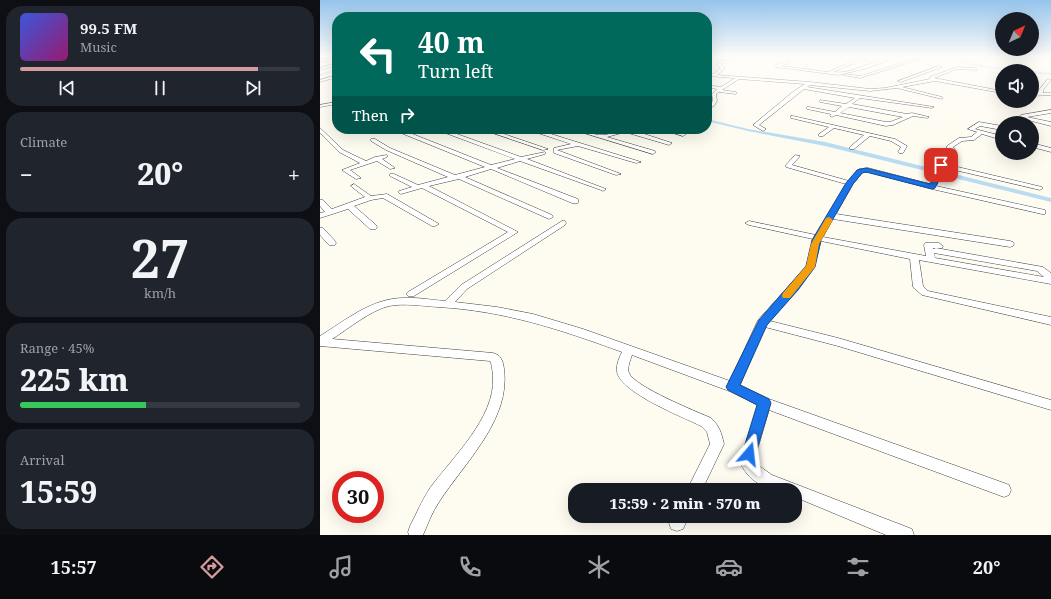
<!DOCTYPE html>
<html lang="en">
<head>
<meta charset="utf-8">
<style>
  body { margin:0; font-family:"Noto Serif",serif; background:#20242c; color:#f1f3f6; height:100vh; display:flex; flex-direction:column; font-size:15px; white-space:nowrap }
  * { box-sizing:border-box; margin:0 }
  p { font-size:13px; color:#9ea1a6 }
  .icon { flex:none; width:22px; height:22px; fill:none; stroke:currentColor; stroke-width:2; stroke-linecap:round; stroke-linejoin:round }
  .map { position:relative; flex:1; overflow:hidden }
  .panel { display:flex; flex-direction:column; gap:6px; padding:6px; background:#0d0f14; width:320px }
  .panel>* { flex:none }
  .hud { position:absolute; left:12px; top:12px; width:380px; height:122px; border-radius:16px; box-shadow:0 4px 16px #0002; background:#00695c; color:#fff; overflow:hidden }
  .needle { width:26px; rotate:44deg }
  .controls { position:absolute; left:675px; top:12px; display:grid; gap:8px }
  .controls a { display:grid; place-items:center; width:44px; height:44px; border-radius:50%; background:#171b24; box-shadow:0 4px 16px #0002; font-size:20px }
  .speed { position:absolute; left:12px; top:471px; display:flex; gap:8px; font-size:20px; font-weight:700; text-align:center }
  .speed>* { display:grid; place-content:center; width:52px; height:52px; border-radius:50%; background:#171b24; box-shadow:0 4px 16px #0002; line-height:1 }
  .speed .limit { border:6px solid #d22; background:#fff; color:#111 }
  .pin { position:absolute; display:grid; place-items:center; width:34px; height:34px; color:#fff; margin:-17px; border-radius:8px; box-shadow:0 2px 6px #0006 }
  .me { position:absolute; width:44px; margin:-22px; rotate:17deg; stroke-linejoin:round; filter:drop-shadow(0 0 3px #0008) }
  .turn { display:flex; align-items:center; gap:14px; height:84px; padding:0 20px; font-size:18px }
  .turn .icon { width:52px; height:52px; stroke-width:2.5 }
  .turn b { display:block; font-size:28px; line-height:34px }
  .then { display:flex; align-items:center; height:38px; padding:0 20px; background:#0003; gap:8px; font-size:15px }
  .big { font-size:30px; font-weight:800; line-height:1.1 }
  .panel .card { flex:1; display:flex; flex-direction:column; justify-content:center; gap:6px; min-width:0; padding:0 14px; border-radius:16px; background:#20242c }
  .panel .dial { align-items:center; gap:0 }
  .dial b { font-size:52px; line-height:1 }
  .song { display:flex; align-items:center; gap:12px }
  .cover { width:48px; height:48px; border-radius:6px; background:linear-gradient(135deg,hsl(230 70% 55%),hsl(320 70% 35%)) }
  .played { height:4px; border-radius:2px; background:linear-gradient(90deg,#d59ca0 85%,#363941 85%) }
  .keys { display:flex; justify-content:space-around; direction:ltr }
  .heat { display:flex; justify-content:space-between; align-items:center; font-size:22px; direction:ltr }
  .charge { height:6px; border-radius:3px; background:linear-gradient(90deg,#34c759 45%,#363941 0) }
  .trip { position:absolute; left:248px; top:483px; width:234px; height:40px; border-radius:16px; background:#171b24; box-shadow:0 4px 16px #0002; font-weight:800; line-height:40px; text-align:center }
  .menu { display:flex; height:64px; justify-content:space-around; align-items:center; background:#090b0e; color:#9ea1a6 }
  .menu .icon { width:28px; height:28px }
  .menu .on { color:#d59ca0 }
  .menu b { font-size:18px; color:#f1f3f6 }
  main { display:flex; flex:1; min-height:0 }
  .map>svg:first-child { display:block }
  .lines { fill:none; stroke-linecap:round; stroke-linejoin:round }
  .canal { fill:#b9dcf1; fill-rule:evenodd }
  .minor-casing { stroke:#414141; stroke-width:1 }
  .minor { fill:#fff; fill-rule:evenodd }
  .route { fill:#1a73e8; stroke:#114b97 }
  .slow { fill:#f59e0b }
</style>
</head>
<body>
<main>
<section class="panel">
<div class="card">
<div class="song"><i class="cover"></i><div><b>99.5 FM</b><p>Music</p></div></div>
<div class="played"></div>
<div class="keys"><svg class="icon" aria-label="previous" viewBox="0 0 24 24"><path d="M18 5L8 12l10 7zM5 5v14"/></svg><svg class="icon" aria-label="pause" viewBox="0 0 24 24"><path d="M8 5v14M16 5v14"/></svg><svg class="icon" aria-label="next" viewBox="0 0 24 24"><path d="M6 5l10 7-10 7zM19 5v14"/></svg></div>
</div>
<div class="card"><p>Climate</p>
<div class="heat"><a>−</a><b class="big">20°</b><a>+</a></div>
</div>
<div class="card dial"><b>27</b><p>km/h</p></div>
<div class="card"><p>Range · 45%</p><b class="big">225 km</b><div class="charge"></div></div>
<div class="card"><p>Arrival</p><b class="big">15:59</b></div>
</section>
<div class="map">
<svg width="731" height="535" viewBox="0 0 731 535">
  <rect width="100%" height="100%" fill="#fefbf1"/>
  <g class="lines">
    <path class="canal" d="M 622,57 L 628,57 L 655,64 L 699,71 L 655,66 Z
      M 708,57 L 712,57 L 699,64 L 701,66 L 699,68 L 686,67 L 697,66 L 696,63 Z
      M 17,69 L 17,71 L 0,76 L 0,74 Z
      M 712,71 L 731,73 L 731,75 L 712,73 Z
      M 387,119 L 428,129 L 505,142 L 731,198 L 731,202 L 505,146 L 428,131 L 387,121 Z"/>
    <g class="minor-casing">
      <path id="minor" d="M 417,57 L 424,57 L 401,64 L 405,68 L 397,75 L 490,82 L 550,89 L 565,88 L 610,79 L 610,77 L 637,67 L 656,68 L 657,70 L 637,69 L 614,78 L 682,91 L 682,93 L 615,81 L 582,87 L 622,97 L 622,99 L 577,88 L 550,91 L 490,85 L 487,87 L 614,107 L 612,108 L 540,98 L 532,104 L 587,114 L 592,113 L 609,117 L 607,118 L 593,116 L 573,125 L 566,126 L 516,115 L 512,117 L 510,116 L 511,114 L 487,109 L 487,107 L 489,107 L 515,112 L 522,106 L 500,102 L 500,100 L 526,104 L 535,98 L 484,89 L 439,125 L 446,129 L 443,131 L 433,125 L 474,91 L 485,84 L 419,79 L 402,90 L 416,92 L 416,94 L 399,92 L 396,94 L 397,101 L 394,106 L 387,109 L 387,106 L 393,101 L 392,94 L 397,89 L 387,87 L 387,85 L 401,87 L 415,78 L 387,76 L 387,74 L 393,74 L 401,68 L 397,65 L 399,62 ZM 529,107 L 583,117 L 570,122 L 566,122 L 520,113 Z
        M 466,57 L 477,59 L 461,66 L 508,72 L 543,57 L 549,57 L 513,72 C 534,75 555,57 576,57 L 548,68 L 518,75 L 456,67 L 456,65 L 472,59 Z
        M 601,57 L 607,57 L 540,78 L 523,75 L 525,74 L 540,76 Z
        M 657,57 L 666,57 L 667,58 L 665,59 Z
        M 727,57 L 731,57 L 731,58 Z
        M 17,58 L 17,60 L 0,62 L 0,60 Z
        M 17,63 L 17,65 L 0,70 L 0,68 Z
        M 619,66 L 622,67 L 581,82 L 578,81 Z
        M 17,75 L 17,77 L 0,82 L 0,80 Z
        M 728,79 L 731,80 L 723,90 L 723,93 L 731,93 L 731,95 L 712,96 L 712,94 L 718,93 L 719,90 Z
        M 15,91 L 17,91 L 17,94 L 13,92 Z
        M 17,102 L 17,104 L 0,107 L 0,105 Z
        M 731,110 L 731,113 L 707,117 L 731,122 L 731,126 L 704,119 L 704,118 L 695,123 L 689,123 L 701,115 Z
        M 473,116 L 575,139 L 587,146 L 583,153 L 579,153 L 578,152 L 581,147 L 571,141 L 550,136 L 534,149 L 530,149 L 530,147 L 544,135 L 514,128 L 503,136 L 499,136 L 499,134 L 509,127 L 471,118 L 471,116 Z
        M 659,122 L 682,126 L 682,130 L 660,126 L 655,129 L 682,136 L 682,140 L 662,134 L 654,140 L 642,141 L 633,147 L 636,151 L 625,164 L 722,187 L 723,188 L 720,190 L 622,167 L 620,169 L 621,176 L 616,186 L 725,210 L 725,214 L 722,214 L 612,189 L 548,172 L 543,172 L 533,184 L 516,214 L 690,241 L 693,242 L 694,244 L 693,246 L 690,247 L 513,219 L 503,237 L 606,256 L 604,245 L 605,243 L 619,243 L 623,246 L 622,248 L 613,248 L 613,249 L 616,248 L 723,267 L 731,273 L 731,284 L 599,260 L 603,286 L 608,291 L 731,317 L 731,325 L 602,295 L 593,287 L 590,259 L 501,241 L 494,267 L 450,321 L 518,338 L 731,400 L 731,410 L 518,346 L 445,327 L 420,385 L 449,399 L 684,483 L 689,485 L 691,490 L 689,495 L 684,497 L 449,410 L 434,461 L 435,463 L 452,475 L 592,529 L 594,535 L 566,535 L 475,497 L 475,490 C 451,490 431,487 420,462 L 438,405 L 409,391 L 312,355 C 310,361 307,368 309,373 C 315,387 375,411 391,418 C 400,427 401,432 404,444 L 382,490 L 367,490 L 390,444 L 387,432 L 381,426 C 363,417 301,393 297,372 C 296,365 299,358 302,352 C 239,329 185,311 118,307 C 102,306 85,303 69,306 C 51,310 28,329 12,339 L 173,353 C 181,355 183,361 184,369 C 191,420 144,463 119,502 C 112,512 108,524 103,535 L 89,535 L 88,532 L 90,526 C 97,513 102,500 110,488 C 132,458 175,418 173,378 C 173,373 172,368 171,363 L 170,361 L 0,346 L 0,336 C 26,320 52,298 84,298 C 97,297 111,300 125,301 L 141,285 L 242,221 L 245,221 L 246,223 L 245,225 L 147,289 L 135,302 L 177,307 L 213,314 L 263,329 L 410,381 L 438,320 L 486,267 L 493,239 L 429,225 L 425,223 L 429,221 L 496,235 L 526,184 L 466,167 L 466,165 L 475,155 L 480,156 L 472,165 L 529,181 L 539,169 L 548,168 L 610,184 L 615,176 L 614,169 L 630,151 L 626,147 L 627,146 L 639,138 L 651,137 L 657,132 L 648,129 ZM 614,253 L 717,271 L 724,277 L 615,258 Z
        M 0,128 L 23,150 L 46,161 L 55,157 L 67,155 L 67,157 L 62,159 L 75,168 L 70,169 L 57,161 L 30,170 L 41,178 L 36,179 L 22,170 L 40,163 L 19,152 L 0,133 Z
        M 115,129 L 123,129 L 201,157 L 225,152 L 225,154 L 207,159 L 286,189 L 283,191 L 281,190 L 200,161 L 177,168 L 258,199 L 258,203 L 252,203 L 171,169 L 145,177 L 232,215 L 233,217 L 229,219 L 139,179 L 109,186 L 198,232 L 94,296 L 88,296 L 86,294 L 88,292 L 188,232 L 102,188 L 81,194 L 79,193 L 79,191 L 92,187 L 70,176 L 70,174 L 74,174 L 98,185 L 128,177 L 66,150 L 51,141 L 51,139 L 55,139 L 70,148 L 135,175 L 165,167 L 81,133 L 81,131 L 85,131 L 171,165 L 195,159 Z
        M 161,129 L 169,129 L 228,149 L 223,150 Z
        M 206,129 L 215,129 L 321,162 L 316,163 L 258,146 L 237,150 L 301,174 L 296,175 L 234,153 L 234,148 L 251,144 Z
        M 251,129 C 262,129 274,136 283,135 C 294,134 302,129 314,129 L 312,130 L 352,143 L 349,145 L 305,132 L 287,137 L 335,151 L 336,152 L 333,154 Z
        M 341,129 L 350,129 L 366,134 L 363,136 Z
        M 712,143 L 731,148 L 731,152 L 712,147 Z
        M 34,184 L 51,196 L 67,194 L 119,224 L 115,226 L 112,226 L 63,198 L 51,200 L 34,206 L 56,225 L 57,227 L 56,229 L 50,229 L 28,209 L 0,218 L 0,213 L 5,212 L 0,206 L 0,200 L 3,200 L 12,209 L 45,197 L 32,187 L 31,186 Z
        M 0,228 L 3,228 L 15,241 L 16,243 L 15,245 L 9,245 L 0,235 Z
        M 352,516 L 369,516 L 363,529 L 357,531 L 351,529 L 349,523 Z"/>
    </g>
    <use href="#minor" class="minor"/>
  </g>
  <linearGradient id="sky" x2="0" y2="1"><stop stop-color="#95c4ec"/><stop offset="0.43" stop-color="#fffdf9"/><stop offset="1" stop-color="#fffdf9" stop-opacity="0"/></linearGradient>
  <rect width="731" height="132" fill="url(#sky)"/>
  <path class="route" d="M 619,163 L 624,165 L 620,170 L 621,176 L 615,188 L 612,189 L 546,172 L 542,173 L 533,184 L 501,240 L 495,267 L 478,290 L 447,325 L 420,385 L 449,399 L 451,403 L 434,459 L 429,461 L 424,459 L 422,454 L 437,405 L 408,390 L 406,387 L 439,320 L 486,266 L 492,240 L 526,183 L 537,170 L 546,168 L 610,184 L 615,176 L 614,169 Z"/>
  <path class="slow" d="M 509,217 L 513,220 L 499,244 L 495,267 L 470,298 L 463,298 L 462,296 L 463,293 L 486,266 L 491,244 L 506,218 Z"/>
</svg>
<div class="controls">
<a><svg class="needle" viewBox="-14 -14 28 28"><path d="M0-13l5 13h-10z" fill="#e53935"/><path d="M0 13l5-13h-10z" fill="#9ea1a6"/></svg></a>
<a><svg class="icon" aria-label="sound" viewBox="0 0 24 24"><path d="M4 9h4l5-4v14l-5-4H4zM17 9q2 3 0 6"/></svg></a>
<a><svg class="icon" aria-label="search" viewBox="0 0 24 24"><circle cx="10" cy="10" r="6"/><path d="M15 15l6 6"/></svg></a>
</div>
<div class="speed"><div class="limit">30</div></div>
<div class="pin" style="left:621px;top:165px;background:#d93025"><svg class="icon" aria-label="arrive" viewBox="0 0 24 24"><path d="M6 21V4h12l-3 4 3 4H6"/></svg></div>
<svg class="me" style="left:429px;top:454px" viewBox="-20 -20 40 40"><path d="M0-17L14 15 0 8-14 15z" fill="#1a73e8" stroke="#fff" stroke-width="4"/></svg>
<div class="trip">15:59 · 2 min · 570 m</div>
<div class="hud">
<div class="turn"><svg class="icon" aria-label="left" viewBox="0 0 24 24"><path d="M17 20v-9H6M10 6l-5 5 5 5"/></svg><div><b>40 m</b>Turn left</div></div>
<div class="then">Then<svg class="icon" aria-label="right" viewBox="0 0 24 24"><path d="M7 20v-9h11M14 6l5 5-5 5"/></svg></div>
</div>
</div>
</main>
<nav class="menu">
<b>15:57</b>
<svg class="icon on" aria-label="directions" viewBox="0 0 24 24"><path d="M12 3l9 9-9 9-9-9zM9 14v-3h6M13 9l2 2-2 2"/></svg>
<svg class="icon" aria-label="music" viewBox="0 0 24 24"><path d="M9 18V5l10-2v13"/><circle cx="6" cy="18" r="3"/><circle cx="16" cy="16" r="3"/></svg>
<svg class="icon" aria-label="phone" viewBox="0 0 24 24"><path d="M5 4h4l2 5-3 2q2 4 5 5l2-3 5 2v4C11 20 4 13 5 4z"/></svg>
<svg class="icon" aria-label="climate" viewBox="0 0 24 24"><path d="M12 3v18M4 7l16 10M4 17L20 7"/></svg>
<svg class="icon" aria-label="car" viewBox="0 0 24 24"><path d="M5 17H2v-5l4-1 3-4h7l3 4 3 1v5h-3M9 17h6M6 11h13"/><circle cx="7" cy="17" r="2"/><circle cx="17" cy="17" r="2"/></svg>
<svg class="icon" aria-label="filters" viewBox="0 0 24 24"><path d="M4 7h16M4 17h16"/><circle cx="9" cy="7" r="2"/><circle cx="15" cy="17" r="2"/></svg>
<b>20°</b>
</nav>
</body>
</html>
